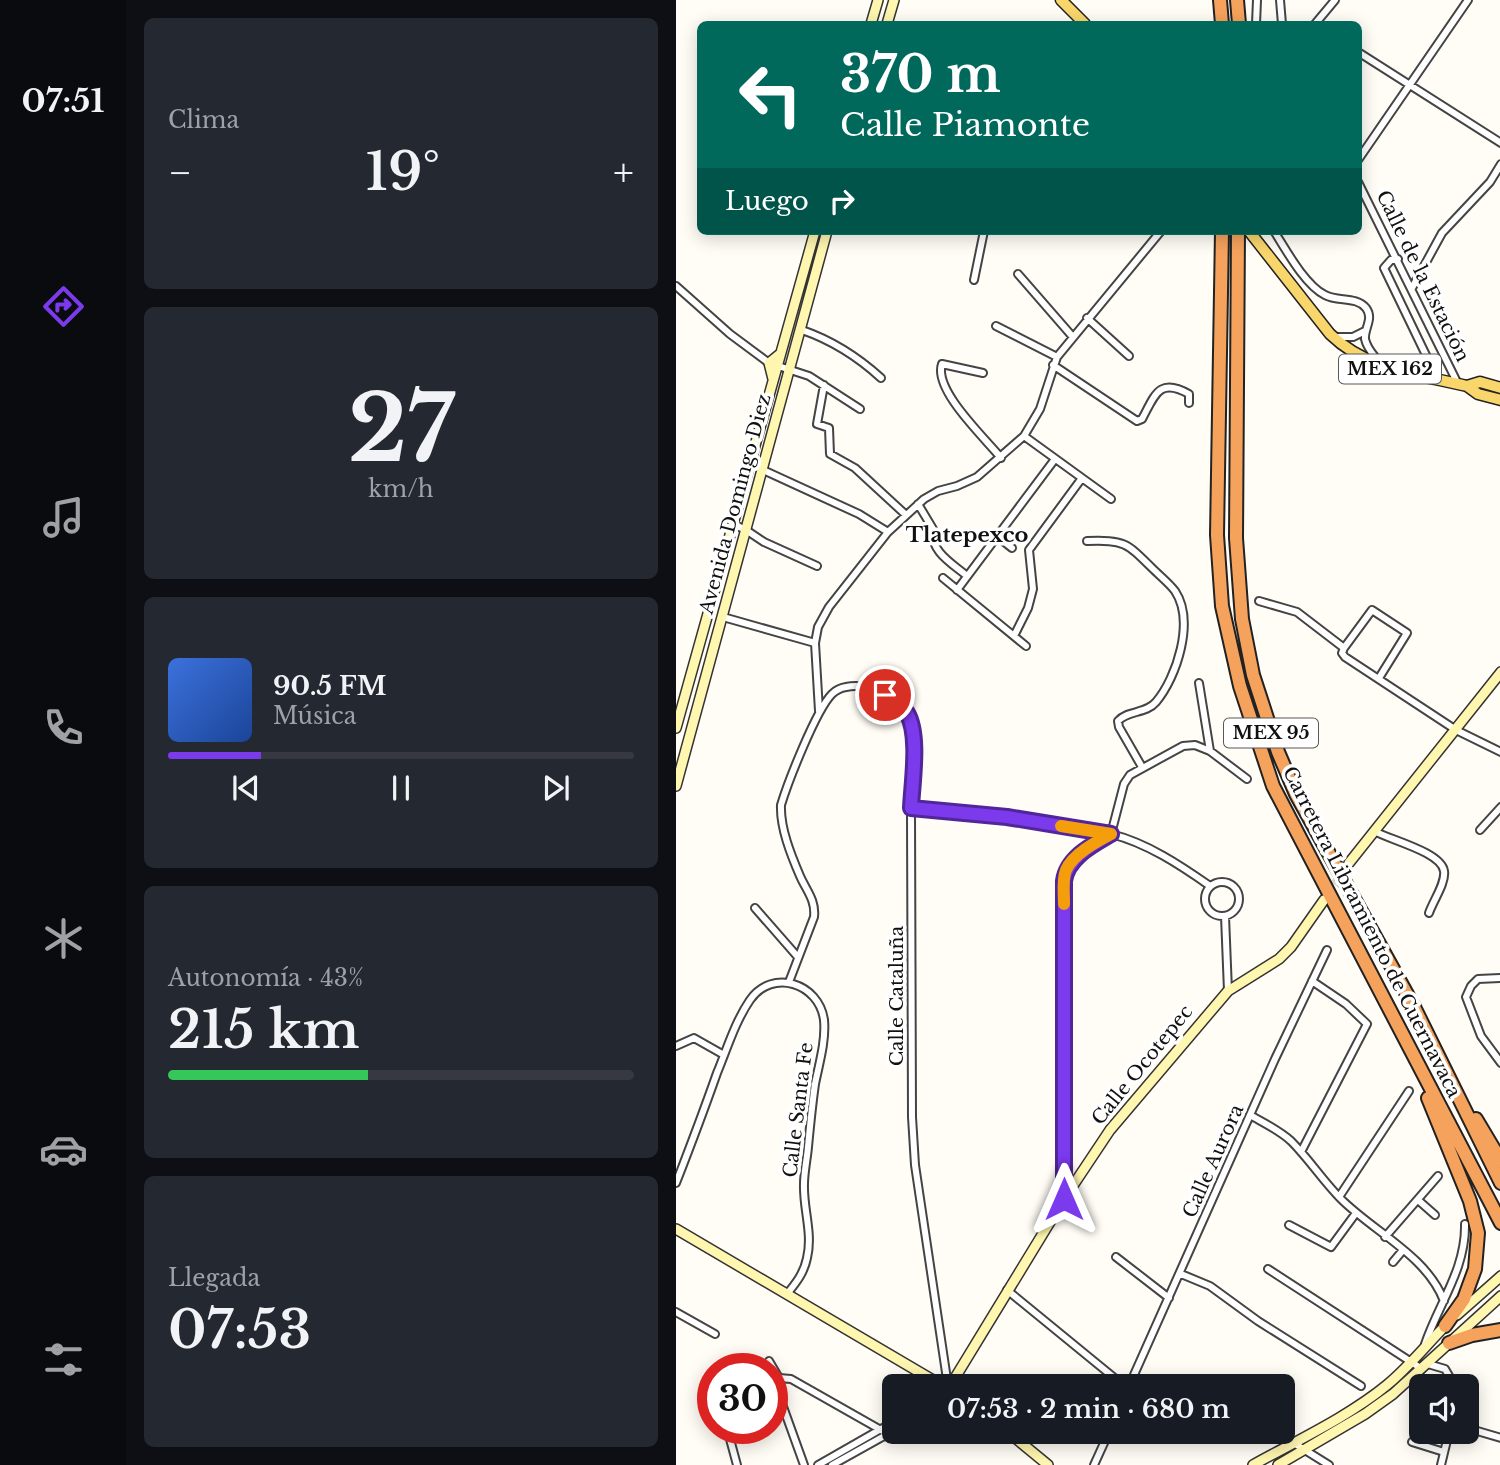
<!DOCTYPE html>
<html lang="es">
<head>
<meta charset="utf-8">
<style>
  body { margin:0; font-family:"Libre Baskerville",serif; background:#242831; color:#f1f3f6; height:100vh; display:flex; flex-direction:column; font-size:26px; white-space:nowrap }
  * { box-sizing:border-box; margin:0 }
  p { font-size:23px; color:#9ea1a6 }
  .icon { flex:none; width:38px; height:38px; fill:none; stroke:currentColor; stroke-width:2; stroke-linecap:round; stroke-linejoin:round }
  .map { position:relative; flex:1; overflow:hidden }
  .details { display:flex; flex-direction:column; gap:18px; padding:18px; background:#0d0f14; width:550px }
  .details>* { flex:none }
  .top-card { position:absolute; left:21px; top:21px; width:665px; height:214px; border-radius:10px; box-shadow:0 4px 18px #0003; background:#00695c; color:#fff; overflow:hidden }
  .buttons { position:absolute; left:733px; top:1374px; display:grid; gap:14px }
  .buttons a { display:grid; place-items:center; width:70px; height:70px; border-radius:10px; background:#171b24; box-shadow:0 4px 18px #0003; font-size:35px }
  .speed { position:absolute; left:21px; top:1353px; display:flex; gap:14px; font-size:35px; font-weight:700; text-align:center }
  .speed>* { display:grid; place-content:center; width:91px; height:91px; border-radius:50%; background:#171b24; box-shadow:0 4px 18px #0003; line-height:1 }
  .speed .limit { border:10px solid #d22; background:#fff; color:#111 }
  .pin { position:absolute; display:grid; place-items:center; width:60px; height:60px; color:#fff; margin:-30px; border:4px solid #fff; border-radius:50%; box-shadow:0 2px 7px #0007 }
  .me { position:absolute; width:77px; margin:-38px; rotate:0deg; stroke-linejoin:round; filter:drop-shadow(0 0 5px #0008) }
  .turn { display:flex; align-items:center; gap:24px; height:147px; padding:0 28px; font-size:32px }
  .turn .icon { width:91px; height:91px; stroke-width:2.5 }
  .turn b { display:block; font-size:49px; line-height:60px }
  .then { display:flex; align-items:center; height:66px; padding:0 28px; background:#0003; gap:14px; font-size:26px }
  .big { font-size:52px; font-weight:600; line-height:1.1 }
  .details .tile { flex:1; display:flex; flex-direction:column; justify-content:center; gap:10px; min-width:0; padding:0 24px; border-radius:10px; background:#242831 }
  .details .dial { align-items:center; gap:0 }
  .dial b { font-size:91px; line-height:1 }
  .song { display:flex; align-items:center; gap:21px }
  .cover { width:84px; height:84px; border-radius:10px; background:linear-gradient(135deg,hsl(220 70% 55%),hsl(220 70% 35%)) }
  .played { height:7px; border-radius:4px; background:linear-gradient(90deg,#7c3aed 20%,#363941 20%) }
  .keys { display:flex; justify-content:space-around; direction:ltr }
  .heat { display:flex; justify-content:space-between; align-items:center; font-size:38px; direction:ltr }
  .charge { height:10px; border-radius:5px; background:linear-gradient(90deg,#34c759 43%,#363941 0) }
  .trip { position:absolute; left:206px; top:1374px; width:413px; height:70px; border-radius:10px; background:#171b24; box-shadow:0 4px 18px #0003; font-weight:600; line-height:70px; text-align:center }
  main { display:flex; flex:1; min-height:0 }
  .dock { display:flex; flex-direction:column; width:126px; justify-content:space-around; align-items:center; background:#090b0e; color:#9ea1a6 }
  .dock .icon { width:49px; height:49px }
  .dock .active { color:#7c3aed }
  .dock b { font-size:32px; color:#f1f3f6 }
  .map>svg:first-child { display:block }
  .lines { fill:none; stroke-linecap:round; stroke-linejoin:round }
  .secondary-tunnel { stroke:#dbdad3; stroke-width:9; stroke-dasharray:9 4.5; stroke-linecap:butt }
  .street-casing { stroke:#444; stroke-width:10 }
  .secondary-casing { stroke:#333; stroke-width:12 }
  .primary-casing { stroke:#222; stroke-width:13 }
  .highway-casing { stroke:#222; stroke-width:16 }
  .street { stroke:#fff; stroke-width:6 }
  .secondary { stroke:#fff6b0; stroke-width:9 }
  .primary { stroke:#f9d66b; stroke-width:10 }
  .highway { stroke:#f5a25d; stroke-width:12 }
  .route-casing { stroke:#51269a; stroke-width:18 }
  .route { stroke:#7c3aed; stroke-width:12 }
  .slow { stroke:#f59e0b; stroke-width:12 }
  .labels { text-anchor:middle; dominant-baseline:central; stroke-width:7; stroke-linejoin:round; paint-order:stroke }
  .shield { fill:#fff; stroke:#585858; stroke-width:2 }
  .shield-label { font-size:18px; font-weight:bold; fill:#111 }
  .street-label { font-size:19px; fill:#111; stroke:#fff }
  .neighbourhood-label { font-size:21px; font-weight:bold; fill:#111; stroke:#fff }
</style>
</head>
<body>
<main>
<nav class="dock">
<b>07:51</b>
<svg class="icon active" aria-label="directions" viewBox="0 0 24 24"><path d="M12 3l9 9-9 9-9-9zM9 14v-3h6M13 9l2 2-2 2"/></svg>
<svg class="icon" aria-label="music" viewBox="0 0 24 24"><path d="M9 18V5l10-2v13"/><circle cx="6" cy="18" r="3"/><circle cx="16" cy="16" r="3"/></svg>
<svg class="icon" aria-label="phone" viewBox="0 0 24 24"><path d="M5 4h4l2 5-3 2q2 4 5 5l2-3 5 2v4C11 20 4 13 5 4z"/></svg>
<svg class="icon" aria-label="climate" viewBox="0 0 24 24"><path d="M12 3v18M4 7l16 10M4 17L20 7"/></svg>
<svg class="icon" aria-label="car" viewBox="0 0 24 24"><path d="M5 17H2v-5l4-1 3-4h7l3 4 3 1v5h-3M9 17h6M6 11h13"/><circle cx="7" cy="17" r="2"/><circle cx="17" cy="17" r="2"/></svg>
<svg class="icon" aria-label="filters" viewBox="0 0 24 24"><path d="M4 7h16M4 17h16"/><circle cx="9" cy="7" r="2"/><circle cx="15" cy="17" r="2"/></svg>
</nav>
<section class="details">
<div class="tile"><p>Clima</p>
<div class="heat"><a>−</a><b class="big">19°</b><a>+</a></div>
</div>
<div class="tile dial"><b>27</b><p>km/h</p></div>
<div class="tile">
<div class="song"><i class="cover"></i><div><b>90.5 FM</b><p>Música</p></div></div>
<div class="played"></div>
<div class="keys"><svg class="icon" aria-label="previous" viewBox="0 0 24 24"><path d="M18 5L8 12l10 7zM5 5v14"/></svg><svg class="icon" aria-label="pause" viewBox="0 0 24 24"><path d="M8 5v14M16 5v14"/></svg><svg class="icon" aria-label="next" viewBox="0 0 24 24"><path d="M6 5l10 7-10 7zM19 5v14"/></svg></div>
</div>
<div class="tile"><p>Autonomía · 43%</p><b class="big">215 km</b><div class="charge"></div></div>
<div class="tile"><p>Llegada</p><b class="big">07:53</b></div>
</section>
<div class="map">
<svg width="825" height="1465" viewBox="0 0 825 1465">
  <rect width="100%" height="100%" fill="#fffdf5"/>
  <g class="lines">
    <path class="secondary-tunnel" d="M 651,896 L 673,863"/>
    <g class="street-casing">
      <path id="street" d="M 604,0 L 606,24
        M 580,24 L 581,0
        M 639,24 L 659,0
        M 682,52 L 825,143
        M 682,160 L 792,0
        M 682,182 L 782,384
        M 598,231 C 610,250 629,285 649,295 C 662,302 680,296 690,308 C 698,319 688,328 689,339 C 691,349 698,355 703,362
        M 722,259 L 715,260 L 708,268 L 762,380
        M 342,274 L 396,336
        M 298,280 L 308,231
        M 0,286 L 54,334 L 93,363 L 133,376 L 184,409
        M 736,288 L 766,233 L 814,182 L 825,164
        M 411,318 L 453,356
        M 320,326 L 381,357
        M 126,330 C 155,340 182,357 205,378
        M 661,337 L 677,337 L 689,331
        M 377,365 L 461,421 L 466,419 C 479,395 483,377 513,394 L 513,403
        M 307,373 L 266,364 C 257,390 309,438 325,458
        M 148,385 L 141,424 L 153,428 L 154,454 L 179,468 L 230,515
        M 348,436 L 435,499
        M 87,470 L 183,514 L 212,532
        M 242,504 L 257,529 C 253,551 277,564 291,576
        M 57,524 L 70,530 L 88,542 L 141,566
        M 321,536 L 336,548
        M 411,541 C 448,540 450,542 476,568 C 484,576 493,583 499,591 C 519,621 501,677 480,702 C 470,714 452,710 442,721 L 443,727 L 466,767
        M 267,578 L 350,646
        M 281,590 L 379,459
        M 583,601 L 621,612 L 668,648
        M 47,617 L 139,643
        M 338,636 L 352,608 L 357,589 L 353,550 L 406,478
        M 703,678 L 731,633 L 696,610 L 668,648 L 666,653 L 669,657 L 780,730 L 825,752
        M 523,683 L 534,751
        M 143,711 L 139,643 L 142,627 L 153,607 L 212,532 L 248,499 L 262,491 L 281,486 L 301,477 L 348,436 L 364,409 L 381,357 L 485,231
        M 235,808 L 331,817 L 435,834 C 471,843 504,865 534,886
        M 804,830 L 825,807
        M 698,831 C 714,840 765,852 768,871 C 770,883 757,901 753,913
        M529 899a17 17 0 1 1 34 0a17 17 0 1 1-34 0Z
        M 79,908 L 121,956
        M 549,916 L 552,991
        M 825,978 L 802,979 L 795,986 L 790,997 L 805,1036 L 825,1063
        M 113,982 L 138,917 C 140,900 130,890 124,876 C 115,855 104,828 105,805 C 112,782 140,710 156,694 C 160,690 164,688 170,687 C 194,682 227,699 235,722 C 243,744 235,788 235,813 C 235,914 236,1016 236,1117 L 239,1165 L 272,1386
        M 0,1046 L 18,1038 L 48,1055
        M 574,1115 C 588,1123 603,1130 615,1141 C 633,1159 647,1181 665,1199 C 698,1232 751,1256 768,1301
        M 625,1152 L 691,1024 L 670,1004 L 636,981
        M 0,1183 C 14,1147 28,1110 41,1073 C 51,1049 59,1022 74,1000 C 96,968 143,983 148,1020 C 150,1041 143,1064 139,1084 C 136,1105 134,1126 132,1147 C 131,1159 128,1172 128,1184 C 127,1209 137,1233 131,1258 C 128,1273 120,1283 111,1294
        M 388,1197 L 389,872 C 399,855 418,843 435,834 L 448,784 L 454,775 L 507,746 L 519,745 L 534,751 L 571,779
        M 663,1197 L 733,1091
        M 742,1200 L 759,1215
        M 613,1225 L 655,1247 L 680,1213
        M 709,1237 L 762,1176
        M 440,1257 L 493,1298
        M 717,1262 L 727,1250
        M 592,1269 L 746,1369
        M 505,1274 L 534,1286 L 582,1321 L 685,1386
        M 331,1290 L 441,1380 L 452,1386
        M 0,1312 L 39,1334
        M 749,1344 C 763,1303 790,1269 789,1224
        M 93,1361 L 103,1378
        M 752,1364 L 769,1369 L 779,1386
        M 453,1386 L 599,1059 L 651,950
        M 480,1386 L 510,1384 L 526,1386
        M 51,1428 L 61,1465
        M 791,1428 L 825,1438
        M 600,1432 L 653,1465
        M 736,1442 L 768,1452
        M 128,1465 L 101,1390 L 103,1378 L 115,1379 L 212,1434
        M 142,1465 L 219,1421
        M 156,1465 L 219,1430
        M 418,1465 L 433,1432
        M 765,1465 L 773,1432"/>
    </g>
    <g class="secondary-casing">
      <path id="secondary" d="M 195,24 L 202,0
        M 211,24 L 218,0
        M 97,379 L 93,363 L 104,354
        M 0,728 L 139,231
        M 0,786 L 151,231
        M 673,863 L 825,672
        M 0,1229 L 267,1386
        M 781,1315 L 825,1276
        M 274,1386 L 388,1199 L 434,1130 L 552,991 L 603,959 L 615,947 L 648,900
        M 332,1432 L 372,1465
        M 577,1465 C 620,1441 672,1417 711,1385 C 733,1367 751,1344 771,1324
        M 602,1465 L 689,1414 L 717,1394 L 825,1296"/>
    </g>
    <g class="primary-casing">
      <path id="primary" d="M 385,0 L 409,24
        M 573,231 L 654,334 C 692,371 742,374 791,386 L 802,394 L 825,400
        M 791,386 L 804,382 L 825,388"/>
    </g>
    <g class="highway-casing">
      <path id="highway" d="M 544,0 L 546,24
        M 561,0 L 563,24
        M 546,231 L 541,535 L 546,606 L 564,686 L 597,786 L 825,1223
        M 562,231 L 560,538 L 566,619 L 577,675 L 602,752 L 620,794 L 738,1007 L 825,1183
        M 752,1098 L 794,1201 L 802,1233 L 799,1269 L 788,1299 L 769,1326
        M 800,1119 L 825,1161
        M 773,1343 L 796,1335 L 825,1330"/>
    </g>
    <use href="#street" class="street"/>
    <use href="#secondary" class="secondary"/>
    <use href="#primary" class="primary"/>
    <use href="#highway" class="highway"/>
  </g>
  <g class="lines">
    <g class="route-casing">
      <path id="route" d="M 209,695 C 217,700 225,704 231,713 C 244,735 236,783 235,808 L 331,817 L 435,834 C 416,845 391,858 388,881 L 388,1199"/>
    </g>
    <use href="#route" class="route"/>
    <path class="slow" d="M 385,826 L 435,834 C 420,842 397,854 390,870 C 386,880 388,893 388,904"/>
  </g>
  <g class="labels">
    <g class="shield">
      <rect x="663" y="354.5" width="102" height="29" rx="5"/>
      <rect x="548" y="718.5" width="94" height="29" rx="5"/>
    </g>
    <g class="shield-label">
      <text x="714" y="369">MEX 162</text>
      <text x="595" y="733">MEX 95</text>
    </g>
    <g class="street-label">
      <text transform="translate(747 276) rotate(64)">Calle de la Estación</text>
      <text transform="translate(59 504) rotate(-75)">Avenida Domingo Diez</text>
      <text transform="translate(696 932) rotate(63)">Carretera Libramiento de Cuernavaca</text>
      <text transform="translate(220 996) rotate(-90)">Calle Cataluña</text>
      <text transform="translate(466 1065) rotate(-51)">Calle Ocotepec</text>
      <text transform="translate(122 1110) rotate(-83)">Calle Santa Fe</text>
      <text transform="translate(537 1161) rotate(-66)">Calle Aurora</text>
    </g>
    <g class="neighbourhood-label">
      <text x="291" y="535">Tlatepexco</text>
    </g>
  </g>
</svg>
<div class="buttons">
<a><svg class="icon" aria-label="sound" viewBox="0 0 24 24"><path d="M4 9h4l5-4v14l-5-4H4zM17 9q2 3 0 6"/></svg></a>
</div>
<div class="speed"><div class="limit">30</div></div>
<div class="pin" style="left:209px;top:695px;background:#d93025"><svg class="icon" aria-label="arrive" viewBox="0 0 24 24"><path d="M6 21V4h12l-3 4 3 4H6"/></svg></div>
<svg class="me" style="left:388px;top:1199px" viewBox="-20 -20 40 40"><path d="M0-17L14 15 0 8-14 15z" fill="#7c3aed" stroke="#fff" stroke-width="4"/></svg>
<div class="trip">07:53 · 2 min · 680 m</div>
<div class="top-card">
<div class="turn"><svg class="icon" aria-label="left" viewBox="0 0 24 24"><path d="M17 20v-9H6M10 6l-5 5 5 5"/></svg><div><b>370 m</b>Calle Piamonte</div></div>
<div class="then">Luego<svg class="icon" aria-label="right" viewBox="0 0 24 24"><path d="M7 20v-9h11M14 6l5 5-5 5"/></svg></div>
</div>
</div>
</main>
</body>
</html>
